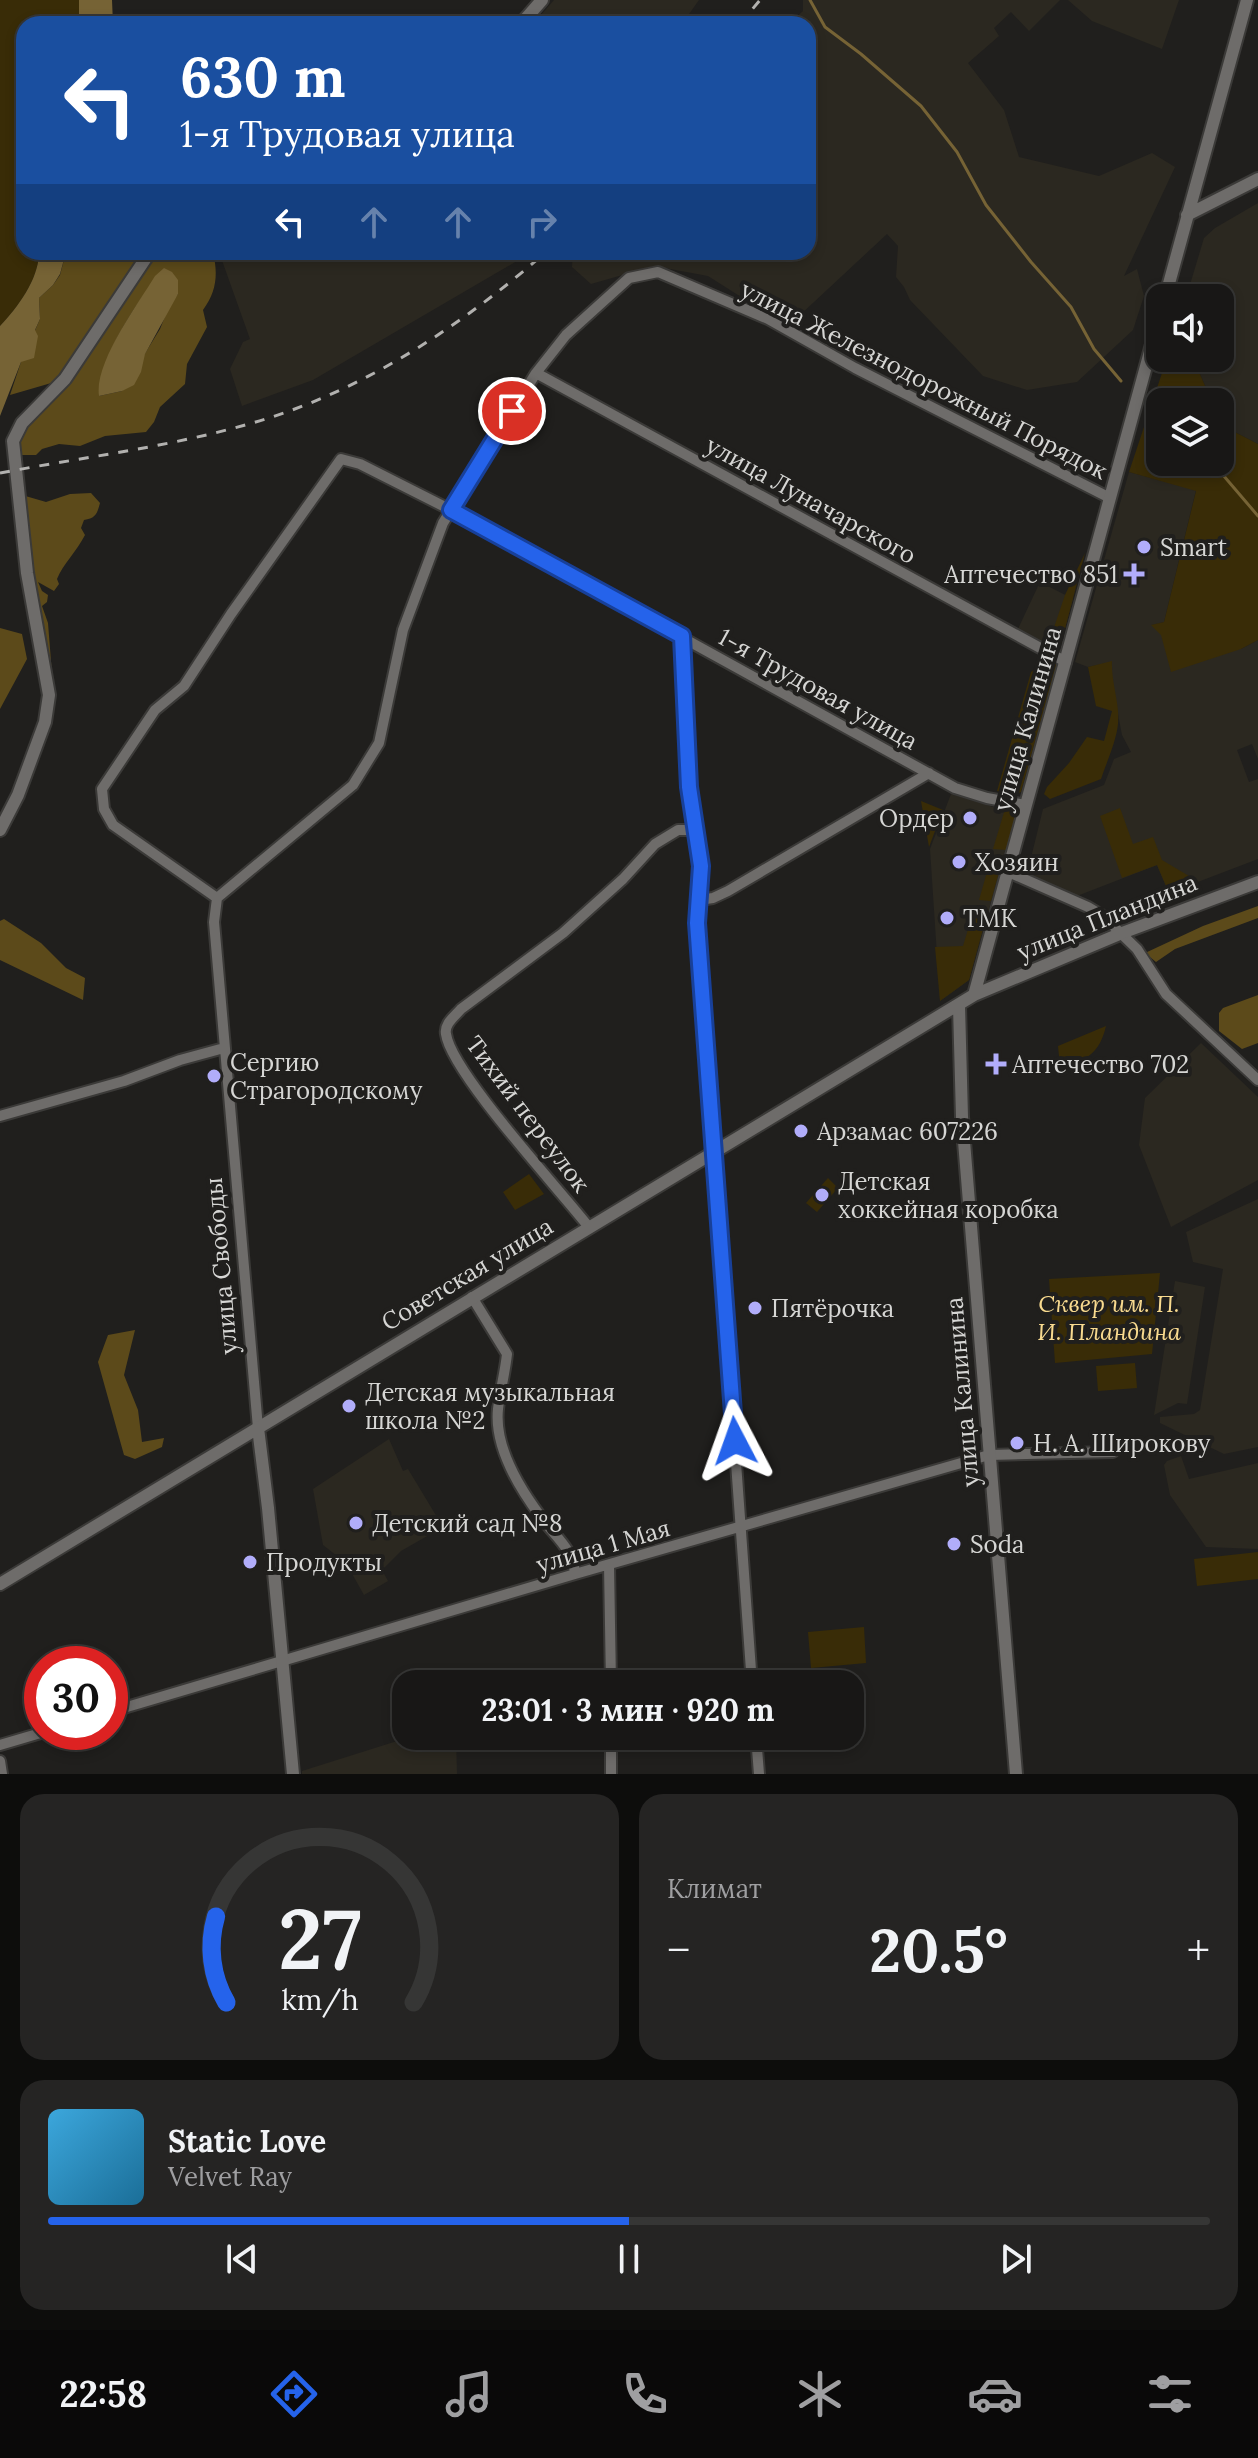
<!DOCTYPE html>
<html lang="ru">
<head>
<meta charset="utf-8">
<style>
  body { margin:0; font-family:Lora,serif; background:#252423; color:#f1f3f6; height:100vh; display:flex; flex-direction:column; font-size:30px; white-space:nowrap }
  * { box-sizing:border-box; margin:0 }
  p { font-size:26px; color:#9f9fa1 }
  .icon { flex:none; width:44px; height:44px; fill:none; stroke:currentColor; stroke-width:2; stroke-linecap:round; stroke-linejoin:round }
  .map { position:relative; height:1774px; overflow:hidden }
  .drawer { display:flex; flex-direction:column; gap:20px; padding:20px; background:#0d0d0c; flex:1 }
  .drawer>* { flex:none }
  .hud { position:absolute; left:16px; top:16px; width:800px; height:244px; border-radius:24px; box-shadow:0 4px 12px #0003,0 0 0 2px #363635; background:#1a4fa0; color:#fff; overflow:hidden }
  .controls { position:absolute; left:1146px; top:284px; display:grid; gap:16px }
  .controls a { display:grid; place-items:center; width:88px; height:88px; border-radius:16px; background:#181716; box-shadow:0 4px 12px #0003,0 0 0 2px #363635; font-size:40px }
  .speed { position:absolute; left:24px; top:1646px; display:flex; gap:16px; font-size:40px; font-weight:700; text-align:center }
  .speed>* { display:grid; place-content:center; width:104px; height:104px; border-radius:50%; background:#181716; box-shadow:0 4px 12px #0003,0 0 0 2px #363635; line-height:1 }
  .speed .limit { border:12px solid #d22; background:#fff; color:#111 }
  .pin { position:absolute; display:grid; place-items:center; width:68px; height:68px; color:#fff; margin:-34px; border:4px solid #fff; border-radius:50%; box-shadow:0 2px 8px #0007 }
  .me { position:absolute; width:88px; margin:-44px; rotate:356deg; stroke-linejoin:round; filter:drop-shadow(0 0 6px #0008) }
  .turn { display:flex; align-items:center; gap:28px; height:168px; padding:0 32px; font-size:36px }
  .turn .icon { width:104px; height:104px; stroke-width:2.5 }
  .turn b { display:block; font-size:56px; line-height:68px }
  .lanes { display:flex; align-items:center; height:76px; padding:0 32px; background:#0003; justify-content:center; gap:40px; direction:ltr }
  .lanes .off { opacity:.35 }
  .big { font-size:60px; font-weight:800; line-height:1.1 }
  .drawer .card { flex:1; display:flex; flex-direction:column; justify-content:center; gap:12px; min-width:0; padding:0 28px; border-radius:24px; background:#252423 }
  .drawer .dial { align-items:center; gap:0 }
  .dial svg { height:208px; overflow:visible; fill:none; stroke:#363635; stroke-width:7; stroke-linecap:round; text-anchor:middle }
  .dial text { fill:#f1f3f6; stroke:none }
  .song { display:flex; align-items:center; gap:24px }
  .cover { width:96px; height:96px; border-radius:12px; background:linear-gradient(135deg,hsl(200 70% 55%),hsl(200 70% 35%)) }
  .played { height:8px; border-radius:4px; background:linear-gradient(90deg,#2563eb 50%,#363635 50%) }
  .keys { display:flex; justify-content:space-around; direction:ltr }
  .heat { display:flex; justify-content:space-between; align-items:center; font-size:44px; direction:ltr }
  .drawer .tiles { flex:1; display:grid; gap:20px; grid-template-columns:1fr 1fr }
  .card:last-child { grid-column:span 2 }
  .trip { position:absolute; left:392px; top:1670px; width:472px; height:80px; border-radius:24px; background:#181716; box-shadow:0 4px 12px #0003,0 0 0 2px #363635; font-weight:800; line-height:80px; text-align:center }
  .tabs { display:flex; height:128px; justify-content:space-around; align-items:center; background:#0a0909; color:#9f9fa1 }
  .tabs .icon { width:56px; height:56px }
  .tabs .current { color:#2563eb }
  .tabs b { font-size:36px; color:#f1f3f6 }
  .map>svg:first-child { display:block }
  .built { fill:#2b2820 }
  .green { fill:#392c07 }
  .forest { fill:#5c4a1a; fill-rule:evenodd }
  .water { fill:#766335 }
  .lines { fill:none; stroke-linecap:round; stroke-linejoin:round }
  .stream { stroke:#766335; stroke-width:3 }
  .minor-casing { stroke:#3b3a38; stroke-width:14 }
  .tertiary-casing { stroke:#3b3a38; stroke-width:16 }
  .minor { stroke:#6e6c6a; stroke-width:10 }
  .tertiary { stroke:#6e6c6a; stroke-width:12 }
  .rail { stroke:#b2b1af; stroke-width:3; stroke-dasharray:10 10; stroke-linecap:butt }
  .route-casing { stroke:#184099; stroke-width:20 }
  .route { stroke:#2563eb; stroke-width:14 }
  .poi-dot { fill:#b1adfa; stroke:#201f1d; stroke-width:3 }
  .labels { text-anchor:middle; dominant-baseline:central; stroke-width:8; stroke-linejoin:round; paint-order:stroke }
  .street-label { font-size:24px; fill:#d6d6d4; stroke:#201f1d }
  .poi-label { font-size:24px; fill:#d6d6d4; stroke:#201f1d; text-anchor:start }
  .park-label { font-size:24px; font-style:italic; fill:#f8da8f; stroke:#201f1d }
</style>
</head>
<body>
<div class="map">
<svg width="1258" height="1774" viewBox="0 0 1258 1774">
  <rect width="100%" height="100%" fill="#201f1d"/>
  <path class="built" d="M 554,0 L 699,0 L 682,24 L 533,24 Z
    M 803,0 L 1060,0 L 1029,31 L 1011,12 L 994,28 L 999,36 L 968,63 L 1004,110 L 1019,157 L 1099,176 L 1152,153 L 1175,167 L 1124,276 L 1137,269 L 1144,296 L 1133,330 L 1077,382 L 1027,390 L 983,376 L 910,300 L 904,287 L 896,277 L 898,246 L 887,234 L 799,316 L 771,316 L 708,276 L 654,266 L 591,284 L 572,267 L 573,252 L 808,252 L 808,24 L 789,24 L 803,11 Z
    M 1068,0 L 1179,0 L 1162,49 L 1092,21 Z
    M 1258,203 L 1258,444 L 1223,426 L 1220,402 L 1212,402 L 1193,358 L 1220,358 L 1220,298 L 1186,298 L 1204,238 L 1215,228 Z
    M 219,252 L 528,252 L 529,254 L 313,380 L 242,406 L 230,369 L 243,342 L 250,339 Z
    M 1129,472 L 1196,490 L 1164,622 L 1152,625 L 1241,649 L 1258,640 L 1258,759 L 1252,744 L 1237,750 L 1249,782 L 1258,779 L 1258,859 L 1169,893 L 1157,865 L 1077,896 L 1027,874 L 1043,809 L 1104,785 L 1114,759 L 1131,752 L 1122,735 L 1111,678 L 1112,662 L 1088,667 L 1075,662 Z
    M 1040,582 L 1073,599 L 1058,655 L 1017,631 Z
    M 951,794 L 1016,814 L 969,980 L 940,1001 L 930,849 Z
    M 1201,1043 L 1258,1097 L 1258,1180 L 1171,1227 L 1139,1145 L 1145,1098 Z
    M 1258,1199 L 1258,1447 L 1224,1454 L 1160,1423 L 1160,1417 L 1194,1414 L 1200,1410 L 1223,1269 L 1193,1262 L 1186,1232 Z
    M 1175,1281 L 1205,1287 L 1187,1404 L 1178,1403 L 1154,1415 Z
    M 389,1439 L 403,1471 L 408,1469 L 443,1527 L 401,1551 L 382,1570 L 388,1581 L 364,1595 L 346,1563 L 323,1545 L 313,1489 Z
    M 1181,1456 L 1189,1479 L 1258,1463 L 1258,1549 L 1206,1547 L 1170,1495 L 1164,1465 L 1167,1461 Z
    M 413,1736 L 456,1736 L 457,1774 L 302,1774 L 302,1771 Z"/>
  <path class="green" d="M 0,0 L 79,0 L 79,24 L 24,24 L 24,252 L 39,252 C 39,279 18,307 0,326 Z
    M 1167,358 L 1193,358 L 1212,402 L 1160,402 L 1160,462 L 1220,462 L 1220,420 L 1223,426 L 1258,444 L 1258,640 L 1241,649 L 1171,672 L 1161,635 L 1151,625 L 1164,622 L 1196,491 L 1129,472 Z
    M 1085,553 L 1058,655 L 1047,648 L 1065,595 Z
    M 1049,659 L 1057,663 L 1021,792 L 1013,795 L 997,791 L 1031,672 Z
    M 1112,661 C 1111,683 1120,703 1118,724 C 1116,742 1107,761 1101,779 L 1050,799 L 1044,794 L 1047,787 L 1069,763 L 1087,737 L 1104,741 L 1112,711 L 1096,706 L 1088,667 Z
    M 921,801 L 943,810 L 929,847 Z
    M 1120,808 L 1133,844 L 1153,837 L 1162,860 L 1189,876 L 1193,885 L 1169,893 L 1157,865 L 1122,878 L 1100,816 Z
    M 1005,809 L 1016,814 L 1006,850 L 993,849 Z
    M 991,858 L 1001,865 L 991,901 L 979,900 Z
    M 974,910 L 987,914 L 969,980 L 940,1001 L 935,947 L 963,946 Z
    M 1106,1026 C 1100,1052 1087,1062 1060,1066 L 1058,1046 Z
    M 529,1174 L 544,1194 L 515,1210 L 503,1192 Z
    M 828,1178 L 838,1188 L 817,1212 L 806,1203 Z
    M 1160,1273 L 1152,1354 L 1055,1363 L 1049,1279 Z
    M 1135,1363 L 1137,1388 L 1098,1391 L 1096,1366 Z
    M 1258,1552 L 1258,1579 L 1197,1586 L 1194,1559 Z
    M 864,1627 L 866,1663 L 811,1668 L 808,1632 Z"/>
  <path class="forest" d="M 66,252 L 150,252 L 65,379 L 10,395 L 21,362 L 40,319 L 39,298 L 53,285 L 60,275 Z
    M 153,252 L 213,252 C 218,274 217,291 203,310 L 207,327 L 187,364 L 185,384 L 160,407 L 154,422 L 146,432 L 105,436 L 80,446 L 59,444 L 42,449 L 36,455 L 19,455 L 17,451 L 24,429 ZM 178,294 L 170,304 L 160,329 L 122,391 L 99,396 C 102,359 122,327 142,297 Z
    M 91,493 L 100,503 C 97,514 96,518 84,520 L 81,528 L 85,535 C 77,551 63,564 57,579 L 59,584 L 54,591 L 38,582 L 42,591 L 48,595 L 47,602 L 42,606 L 48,623 L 52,674 L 50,676 L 22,495 L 46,502 L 70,494 Z
    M 0,628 L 22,634 L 27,659 L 0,709 Z
    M 1258,906 L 1258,918 L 1175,949 L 1156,962 L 1145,953 L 1203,926 Z
    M 4,919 L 41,943 L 66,968 L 85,978 L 83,1000 L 0,960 L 0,921 Z
    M 1258,995 L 1258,1043 L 1242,1049 L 1219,1031 L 1219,1013 L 1223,1008 Z
    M 135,1330 L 124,1375 L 138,1410 L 142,1442 L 164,1438 L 162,1447 L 135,1459 L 124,1455 L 98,1362 L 108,1335 Z"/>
  <path class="water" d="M 79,0 L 112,0 L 113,24 L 79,24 Z
    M 39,252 L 66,252 L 60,274 L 53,285 L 39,298 L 40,319 L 35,330 L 38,336 L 34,358 L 21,362 L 0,416 L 0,326 C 18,307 39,279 39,252 Z
    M 164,268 L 172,272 L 178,280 L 178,294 L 145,354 L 141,372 L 134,385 L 122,391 L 99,396 C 94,363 138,304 155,276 Z"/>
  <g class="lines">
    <path class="stream" d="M 810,0 L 825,27 L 861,54 L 921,106 L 957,152 L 986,205 L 1031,262 L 1071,307 L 1094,349 L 1121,381
      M 1149,410 L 1160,421
      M 1204,462 L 1223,475 L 1258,516"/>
    <g class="minor-casing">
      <path id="minor" d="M 536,373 L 1066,662
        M 682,636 L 689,787 L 701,866 L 697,923 L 752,1684
        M 1006,871 L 1088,907 L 1103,916 L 1137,949 L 1166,994 L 1258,1080
        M 217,898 L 113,825 L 104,809 L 102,789 L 155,710 L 184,686 L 231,614 L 341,459 L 360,464 L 451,510 L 955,788 L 987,798 L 1026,805
        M 217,898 L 353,785 L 379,743 L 403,630 L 443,523 L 536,373 L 566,335 L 629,278 L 658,272 L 768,319 L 855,368 L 1110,498
        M 217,898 L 214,922 L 258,1428
        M 699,900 L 713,898 L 728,891 L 929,773
        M 0,1116 L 124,1081 L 180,1060 L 224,1048
        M 588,1226 C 560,1190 451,1072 446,1034 C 444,1024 454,1017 461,1009 L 563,933 L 623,879 L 655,844 L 678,830 L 695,830
        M 472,1297 L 507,1354 C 505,1373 500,1391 498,1409 C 494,1447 520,1489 541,1517 C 555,1537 573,1548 575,1574
        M 609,1565 L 611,1684
        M 110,1712 L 575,1574 L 989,1455 L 1113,1452
        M 756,1736 L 759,1774
        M 0,1745 L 44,1732
        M 0,1761 L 2,1774
        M 611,1774 L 611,1736"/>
    </g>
    <g class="tertiary-casing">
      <path id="tertiary" d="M 521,24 L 542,0
        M 1187,215 L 1258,179
        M 1165,298 L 1247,0
        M 0,830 L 18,795 L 45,722 L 49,695 L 27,573 L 13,441 L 22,423 L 65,379 L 150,252
        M 974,995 L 1160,315
        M 959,1006 L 962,1117 L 1016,1774
        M 258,1428 L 268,1508 L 293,1774
        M 0,1584 L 974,995 L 1122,933 L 1258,882"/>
    </g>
    <use href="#minor" class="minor"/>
    <use href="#tertiary" class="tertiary"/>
    <path class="rail" d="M 740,24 L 760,0
      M 0,473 C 84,457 170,447 252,423 C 362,392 461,326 546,252"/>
  </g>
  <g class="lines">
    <g class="route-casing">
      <path id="route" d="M 512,411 L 451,510 L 682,636 L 689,787 L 701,866 L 697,923 L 735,1441"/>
    </g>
    <use href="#route" class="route"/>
  </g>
  <g class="poi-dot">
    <circle cx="1144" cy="547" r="8"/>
    <path d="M1130 562h8v8h8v8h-8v8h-8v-8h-8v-8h8z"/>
    <circle cx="970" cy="818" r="8"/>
    <circle cx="959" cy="862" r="8"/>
    <circle cx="947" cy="918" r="8"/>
    <path d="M992 1052h8v8h8v8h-8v8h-8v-8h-8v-8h8z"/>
    <circle cx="214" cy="1076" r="8"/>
    <circle cx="801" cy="1131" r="8"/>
    <circle cx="822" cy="1195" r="8"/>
    <circle cx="755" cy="1308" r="8"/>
    <circle cx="349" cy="1406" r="8"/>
    <circle cx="1017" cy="1443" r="8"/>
    <circle cx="356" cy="1523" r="8"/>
    <circle cx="954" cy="1544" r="8"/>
    <circle cx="250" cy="1562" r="8"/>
  </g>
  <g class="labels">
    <g class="street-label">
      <text transform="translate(924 380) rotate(27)">улица Железнодорожный Порядок</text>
      <text transform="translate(811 500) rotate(29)">улица Луначарского</text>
      <text transform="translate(818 689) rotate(29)">1-я Трудовая улица</text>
      <text transform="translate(1027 719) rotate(-74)">улица Калинина</text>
      <text transform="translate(1107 917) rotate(-22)">улица Пландина</text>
      <text transform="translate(528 1114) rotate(53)">Тихий переулок</text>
      <text transform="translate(221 1266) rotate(-95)">улица Свободы</text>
      <text transform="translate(467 1274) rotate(-31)">Советская улица</text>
      <text transform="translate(962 1392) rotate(-95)">улица Калинина</text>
      <text transform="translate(603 1546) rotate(-16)">улица 1 Мая</text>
    </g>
    <g class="poi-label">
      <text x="1160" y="547">Smart</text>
      <text x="1118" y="574" text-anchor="end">Аптечество 851</text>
      <text x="954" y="818" text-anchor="end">Ордер</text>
      <text x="975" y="862">Хозяин</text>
      <text x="963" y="918">ТМК</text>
      <text x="230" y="1062">Сергию<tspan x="230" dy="28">Страгородскому</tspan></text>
      <text x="1012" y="1064">Аптечество 702</text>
      <text x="817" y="1131">Арзамас 607226</text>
      <text x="838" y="1181">Детская<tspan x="838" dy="28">хоккейная коробка</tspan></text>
      <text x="771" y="1308">Пятёрочка</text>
      <text x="365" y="1392">Детская музыкальная<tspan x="365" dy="28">школа №2</tspan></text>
      <text x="1033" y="1443">Н. А. Широкову</text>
      <text x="372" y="1523">Детский сад №8</text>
      <text x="970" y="1544">Soda</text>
      <text x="266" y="1562">Продукты</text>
    </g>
    <g class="park-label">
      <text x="1109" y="1303">Сквер им. П.<tspan x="1109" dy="28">И. Пландина</tspan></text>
    </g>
  </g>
</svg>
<div class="controls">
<a><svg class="icon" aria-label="sound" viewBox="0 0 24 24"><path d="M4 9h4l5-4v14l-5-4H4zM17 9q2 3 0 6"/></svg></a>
<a><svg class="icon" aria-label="layers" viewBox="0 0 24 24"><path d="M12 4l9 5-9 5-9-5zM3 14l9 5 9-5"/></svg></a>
</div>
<div class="speed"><div class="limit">30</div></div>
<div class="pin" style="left:512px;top:411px;background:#d93025"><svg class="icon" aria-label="arrive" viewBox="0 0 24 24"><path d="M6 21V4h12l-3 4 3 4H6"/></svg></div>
<svg class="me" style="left:735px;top:1441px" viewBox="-20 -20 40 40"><path d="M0-17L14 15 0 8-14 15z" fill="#2563eb" stroke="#fff" stroke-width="4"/></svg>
<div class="trip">23:01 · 3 мин · 920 m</div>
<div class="hud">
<div class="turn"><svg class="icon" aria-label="left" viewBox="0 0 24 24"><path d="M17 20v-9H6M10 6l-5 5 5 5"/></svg><div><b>630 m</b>1-я Трудовая улица</div></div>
<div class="lanes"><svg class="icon" aria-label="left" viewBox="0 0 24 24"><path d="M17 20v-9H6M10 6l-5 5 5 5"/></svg><svg class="icon off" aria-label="ahead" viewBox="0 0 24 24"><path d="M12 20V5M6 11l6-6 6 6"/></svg><svg class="icon off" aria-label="ahead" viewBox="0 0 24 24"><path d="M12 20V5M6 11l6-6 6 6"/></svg><svg class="icon off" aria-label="right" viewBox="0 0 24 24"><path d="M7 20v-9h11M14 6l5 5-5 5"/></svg></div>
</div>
</div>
<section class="drawer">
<div class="tiles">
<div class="card dial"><svg viewBox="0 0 100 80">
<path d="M14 69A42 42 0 1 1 86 69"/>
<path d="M14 69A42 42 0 0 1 10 36" stroke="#2563eb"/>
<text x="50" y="56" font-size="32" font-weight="700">27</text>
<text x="50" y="72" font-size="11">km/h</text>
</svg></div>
<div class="card"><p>Климат</p>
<div class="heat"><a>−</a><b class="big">20.5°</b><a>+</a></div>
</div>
<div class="card">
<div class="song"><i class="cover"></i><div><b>Static Love</b><p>Velvet Ray</p></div></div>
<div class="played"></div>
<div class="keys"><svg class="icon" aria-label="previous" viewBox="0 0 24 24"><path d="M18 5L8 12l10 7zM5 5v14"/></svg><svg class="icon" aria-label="pause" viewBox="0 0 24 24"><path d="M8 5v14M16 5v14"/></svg><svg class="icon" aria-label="next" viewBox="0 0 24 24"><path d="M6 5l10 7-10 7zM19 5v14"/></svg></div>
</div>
</div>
</section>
<nav class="tabs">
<b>22:58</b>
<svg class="icon current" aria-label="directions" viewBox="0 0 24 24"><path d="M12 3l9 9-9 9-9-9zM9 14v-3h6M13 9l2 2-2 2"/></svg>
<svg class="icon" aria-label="music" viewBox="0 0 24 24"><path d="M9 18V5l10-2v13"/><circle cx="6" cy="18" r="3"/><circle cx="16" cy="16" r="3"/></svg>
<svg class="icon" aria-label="phone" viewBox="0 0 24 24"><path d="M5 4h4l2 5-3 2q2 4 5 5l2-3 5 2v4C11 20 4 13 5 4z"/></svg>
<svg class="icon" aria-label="climate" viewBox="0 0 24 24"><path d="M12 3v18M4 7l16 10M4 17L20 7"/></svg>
<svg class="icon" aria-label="car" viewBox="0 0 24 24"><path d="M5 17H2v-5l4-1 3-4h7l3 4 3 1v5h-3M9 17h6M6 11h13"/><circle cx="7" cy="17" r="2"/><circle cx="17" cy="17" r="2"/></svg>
<svg class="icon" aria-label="filters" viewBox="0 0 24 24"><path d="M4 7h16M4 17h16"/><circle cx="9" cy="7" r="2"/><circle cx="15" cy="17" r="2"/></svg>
</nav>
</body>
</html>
